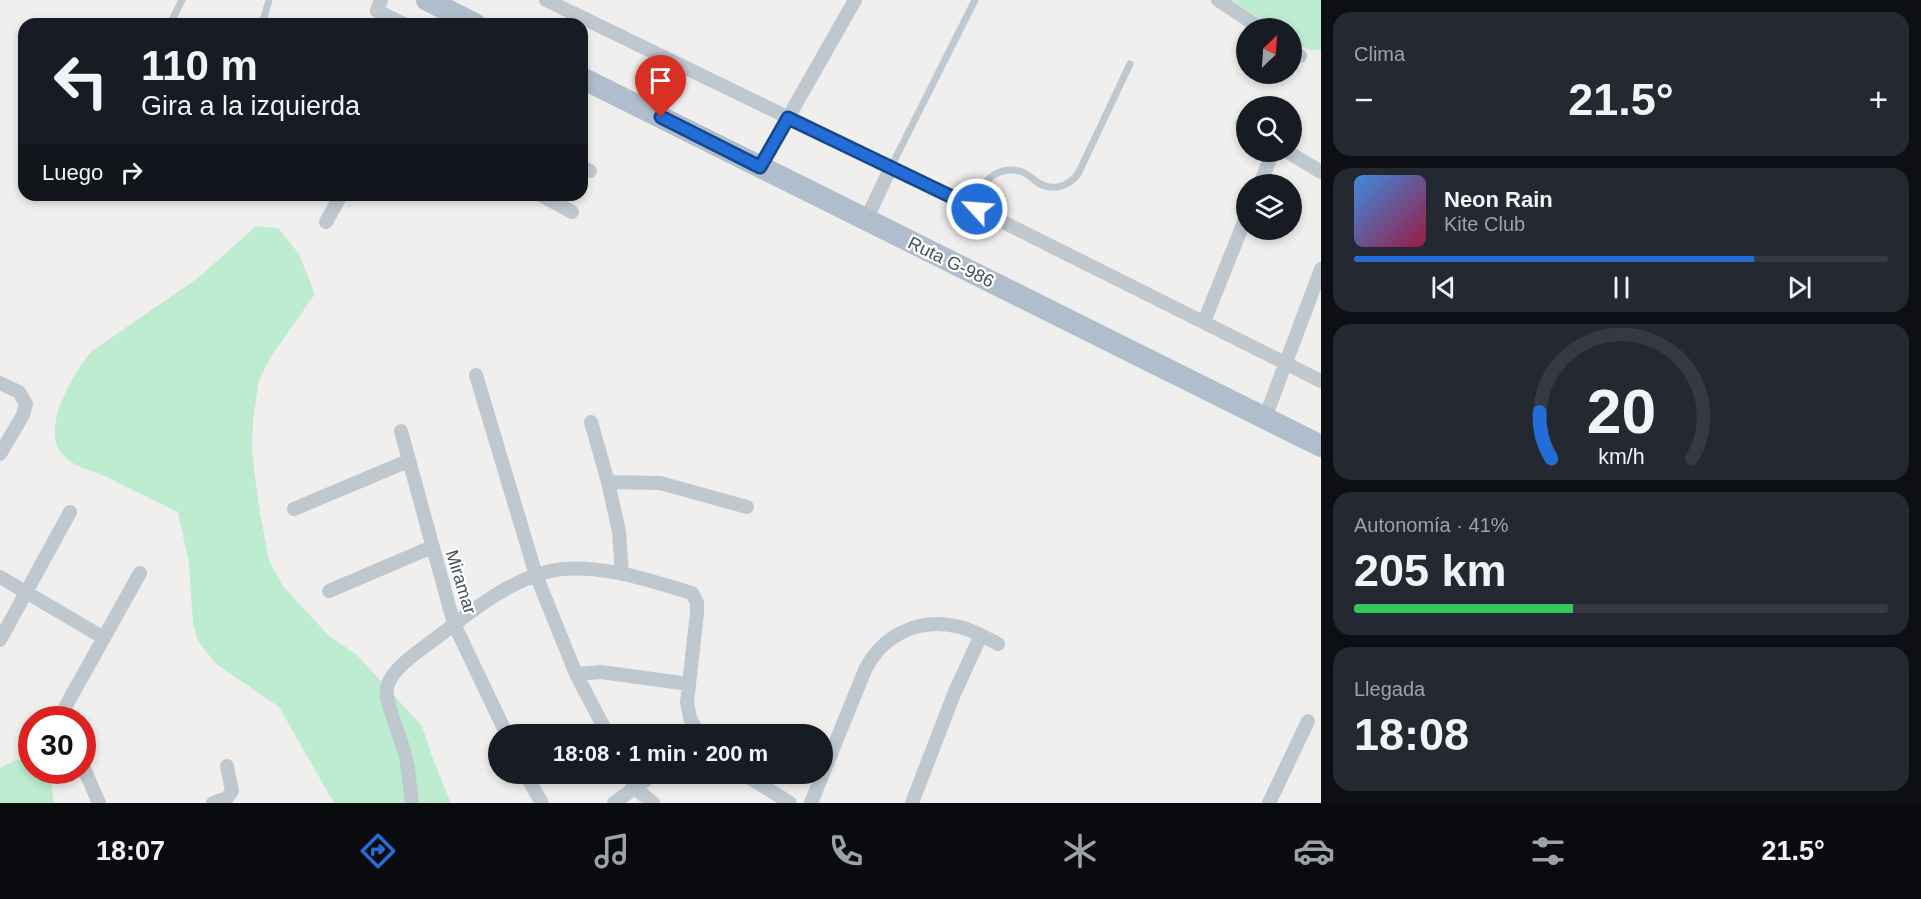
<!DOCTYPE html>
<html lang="es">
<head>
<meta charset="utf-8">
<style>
  body { margin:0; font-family:Arial,sans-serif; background:#242831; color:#f1f3f6; height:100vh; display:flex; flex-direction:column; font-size:22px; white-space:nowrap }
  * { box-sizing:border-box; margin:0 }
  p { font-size:20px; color:#9ea1a6 }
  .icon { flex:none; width:33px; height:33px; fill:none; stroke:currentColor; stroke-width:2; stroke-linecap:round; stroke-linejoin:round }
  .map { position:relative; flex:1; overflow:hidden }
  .side { display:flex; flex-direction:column; gap:12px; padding:12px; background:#0d0f14; width:600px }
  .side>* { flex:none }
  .banner { position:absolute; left:18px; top:18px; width:570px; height:183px; border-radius:18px; box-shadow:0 3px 9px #0003; background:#171b24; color:#f1f3f6; overflow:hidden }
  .needle { width:39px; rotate:25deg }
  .controls { position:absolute; left:1236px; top:18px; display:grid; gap:12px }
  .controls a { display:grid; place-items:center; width:66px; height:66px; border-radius:50%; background:#171b24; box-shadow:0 3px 9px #0003; font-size:30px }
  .speed { position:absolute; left:18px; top:706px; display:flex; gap:12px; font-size:30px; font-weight:700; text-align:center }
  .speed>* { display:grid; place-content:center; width:78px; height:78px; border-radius:50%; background:#171b24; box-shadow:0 3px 9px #0003; line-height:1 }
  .speed .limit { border:9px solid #d22; background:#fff; color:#111 }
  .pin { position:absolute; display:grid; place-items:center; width:51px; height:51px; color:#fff; margin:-62px -26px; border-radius:50% 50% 50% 0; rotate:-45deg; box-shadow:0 0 6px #0007 }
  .pin .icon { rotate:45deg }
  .me { position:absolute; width:66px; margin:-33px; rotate:296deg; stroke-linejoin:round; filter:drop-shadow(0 0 4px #0008) }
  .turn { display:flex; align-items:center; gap:21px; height:126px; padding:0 24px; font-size:27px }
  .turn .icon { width:78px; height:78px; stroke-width:2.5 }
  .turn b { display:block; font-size:42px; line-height:51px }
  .then { display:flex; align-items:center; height:57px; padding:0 24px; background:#0003; gap:12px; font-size:22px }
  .big { font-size:45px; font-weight:700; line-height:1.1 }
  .side .tile { flex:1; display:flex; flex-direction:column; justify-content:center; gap:9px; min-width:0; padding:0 21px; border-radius:18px; background:#242831 }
  .side .dial { align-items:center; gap:0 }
  .dial svg { height:156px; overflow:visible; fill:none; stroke:#363941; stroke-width:7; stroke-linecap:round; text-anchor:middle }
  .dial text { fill:#f1f3f6; stroke:none }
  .song { display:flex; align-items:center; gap:18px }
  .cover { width:72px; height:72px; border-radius:9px; background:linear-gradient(135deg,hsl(210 70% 55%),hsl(340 70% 35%)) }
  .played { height:6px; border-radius:3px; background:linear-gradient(90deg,#236dd6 75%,#363941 75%) }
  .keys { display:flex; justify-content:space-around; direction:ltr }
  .heat { display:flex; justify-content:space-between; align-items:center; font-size:33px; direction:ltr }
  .charge { height:9px; border-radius:4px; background:linear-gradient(90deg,#34c759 41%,#363941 0) }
  .trip { position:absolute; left:488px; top:724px; width:345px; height:60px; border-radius:30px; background:#171b24; box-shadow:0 3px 9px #0003; font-weight:700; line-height:60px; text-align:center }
  .tabs { display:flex; height:96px; justify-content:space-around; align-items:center; background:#090b0e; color:#9ea1a6 }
  .tabs .icon { width:42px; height:42px }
  .tabs .current { color:#236dd6 }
  .tabs b { font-size:27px; color:#f1f3f6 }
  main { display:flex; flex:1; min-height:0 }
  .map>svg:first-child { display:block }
  .green { fill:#beecd1 }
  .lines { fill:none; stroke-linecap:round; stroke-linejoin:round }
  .lane { stroke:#bfc8cf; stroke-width:7 }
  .street { stroke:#bfc8cf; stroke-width:14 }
  .primary { stroke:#afbdcc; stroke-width:22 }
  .route-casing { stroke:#17478b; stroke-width:15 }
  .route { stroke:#236dd6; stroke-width:10 }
  .labels { text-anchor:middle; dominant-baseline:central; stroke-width:4.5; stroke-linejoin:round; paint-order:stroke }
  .street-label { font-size:18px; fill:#47515a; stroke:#fff }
</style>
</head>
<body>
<main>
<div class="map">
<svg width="1321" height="803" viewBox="0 0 1321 803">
  <rect width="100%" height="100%" fill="#f1eeee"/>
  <path class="green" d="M 1232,0 L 1321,0 L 1321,50 L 1311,50 L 1293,44 L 1292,43 L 1292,28 L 1272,28 Z
    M 256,226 L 278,228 L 299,254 L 315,294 L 272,355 L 259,380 L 253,420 L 252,452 L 259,507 L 269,561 L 283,586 L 318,624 L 329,636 L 357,655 L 422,726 L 433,759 L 451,803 L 334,803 L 279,707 L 216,664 L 198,641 L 193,623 L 189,564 L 178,512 C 154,501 131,489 107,477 C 91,470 71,467 60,451 C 42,425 75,370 92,351 L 198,278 Z
    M 16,760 L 31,761 L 32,771 L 45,771 L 50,777 L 54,803 L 0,803 L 0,768 Z"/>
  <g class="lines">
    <path class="lane" d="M 170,24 L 182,0
      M 262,24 L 269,0
      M 891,167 L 975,0
      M 977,209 C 976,184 997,164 1022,172 C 1029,174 1032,179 1037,182 C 1052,192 1068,187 1078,174 L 1130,64"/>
    <path class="street" d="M 381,0 L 377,11 L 404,24
      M 546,0 L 977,209 L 1321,381
      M 1218,0 L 1260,28
      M 1292,50 L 1300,56
      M 1242,124 L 1246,127
      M 1288,152 L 1321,172
      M 582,167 L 590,171
      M 760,167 L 855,0
      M 1260,184 L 1273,152
      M 541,195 L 572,212
      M 866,220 L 891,167
      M 326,222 L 341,195
      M 1204,322 L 1246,217
      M 476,375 L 536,575 L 576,674 L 608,735
      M 0,383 L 19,392 L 26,404 L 23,415 L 0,454
      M 1265,418 L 1321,269
      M 591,422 L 608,482 L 619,532 L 622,574
      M 401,431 L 454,624 L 507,735
      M 608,482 L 660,483 L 747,507
      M 294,509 L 408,461
      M 0,577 L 104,638
      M 329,591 L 432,547
      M 0,640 L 70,512
      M 576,674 L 601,672 L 689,684
      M 65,720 L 65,708 L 68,702 L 140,573
      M 82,764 L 99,803
      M 525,774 L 542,803
      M 628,774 L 635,788 L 653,803
      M 744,774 L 790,803
      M 213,803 L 227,798 L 232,791 L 227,766
      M 412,803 C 410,788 409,772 406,758 C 402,740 384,702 387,687 C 391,669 420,650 435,639 C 470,612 516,574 562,569 C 606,565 650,581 692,593 L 697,603 L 697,613 L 687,702 L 690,718 L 699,735
      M 614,803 L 654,774
      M 811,803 L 865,670 C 883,634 920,617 960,627 C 973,630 986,638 998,644
      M 912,803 L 954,694 L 981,635
      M 1269,803 L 1308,721"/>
    <path class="primary" d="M 427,0 L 475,24
      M 582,78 L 1321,446"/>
  </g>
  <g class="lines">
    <g class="route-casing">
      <path id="route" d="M 661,117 L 760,167 L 788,118 L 977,209"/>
    </g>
    <use href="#route" class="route"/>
  </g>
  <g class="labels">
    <g class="street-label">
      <text transform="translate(951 262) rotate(26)">Ruta G-986</text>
      <text transform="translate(461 582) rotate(73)">Miramar</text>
    </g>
  </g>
</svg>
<div class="controls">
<a><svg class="needle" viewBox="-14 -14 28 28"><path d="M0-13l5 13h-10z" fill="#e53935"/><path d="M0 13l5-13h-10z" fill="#9ea1a6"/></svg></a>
<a><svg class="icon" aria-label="search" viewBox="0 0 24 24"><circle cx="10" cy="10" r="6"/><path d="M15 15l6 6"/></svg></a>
<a><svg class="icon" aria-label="layers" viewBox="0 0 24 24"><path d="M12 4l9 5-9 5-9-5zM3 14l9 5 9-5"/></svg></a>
</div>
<div class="speed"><div class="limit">30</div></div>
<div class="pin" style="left:661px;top:117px;background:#d93025"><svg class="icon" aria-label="arrive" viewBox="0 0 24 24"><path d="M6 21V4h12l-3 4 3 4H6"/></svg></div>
<svg class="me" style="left:977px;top:209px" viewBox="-20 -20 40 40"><circle r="17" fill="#236dd6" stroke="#fff" stroke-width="3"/><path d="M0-11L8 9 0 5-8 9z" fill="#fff"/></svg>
<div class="trip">18:08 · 1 min · 200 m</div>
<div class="banner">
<div class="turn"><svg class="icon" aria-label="left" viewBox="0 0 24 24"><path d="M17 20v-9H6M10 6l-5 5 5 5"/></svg><div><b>110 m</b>Gira a la izquierda</div></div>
<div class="then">Luego<svg class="icon" aria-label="right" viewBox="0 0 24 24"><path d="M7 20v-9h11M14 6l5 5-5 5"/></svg></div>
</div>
</div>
<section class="side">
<div class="tile"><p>Clima</p>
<div class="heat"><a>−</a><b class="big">21.5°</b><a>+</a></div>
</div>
<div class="tile">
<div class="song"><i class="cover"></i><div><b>Neon Rain</b><p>Kite Club</p></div></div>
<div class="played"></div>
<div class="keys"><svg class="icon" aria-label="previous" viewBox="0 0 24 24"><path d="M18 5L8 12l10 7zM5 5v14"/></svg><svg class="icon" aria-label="pause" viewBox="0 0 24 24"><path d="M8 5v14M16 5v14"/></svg><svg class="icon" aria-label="next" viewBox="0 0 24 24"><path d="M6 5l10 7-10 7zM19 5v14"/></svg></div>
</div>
<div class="tile dial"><svg viewBox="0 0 100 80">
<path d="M14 69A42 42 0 1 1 86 69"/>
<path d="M14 69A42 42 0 0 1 8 45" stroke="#236dd6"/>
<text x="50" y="56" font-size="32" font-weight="700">20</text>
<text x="50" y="72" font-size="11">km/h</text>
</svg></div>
<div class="tile"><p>Autonomía · 41%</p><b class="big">205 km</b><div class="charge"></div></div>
<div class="tile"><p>Llegada</p><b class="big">18:08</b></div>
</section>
</main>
<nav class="tabs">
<b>18:07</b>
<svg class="icon current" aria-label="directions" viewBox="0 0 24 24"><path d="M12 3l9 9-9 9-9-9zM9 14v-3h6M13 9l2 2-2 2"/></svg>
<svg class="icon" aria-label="music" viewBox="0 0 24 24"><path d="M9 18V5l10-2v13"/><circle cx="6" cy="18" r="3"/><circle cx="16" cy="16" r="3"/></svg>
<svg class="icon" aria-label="phone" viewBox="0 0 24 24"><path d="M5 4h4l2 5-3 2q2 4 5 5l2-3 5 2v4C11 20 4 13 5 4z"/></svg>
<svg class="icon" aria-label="climate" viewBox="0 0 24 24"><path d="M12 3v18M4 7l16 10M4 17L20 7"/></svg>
<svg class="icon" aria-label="car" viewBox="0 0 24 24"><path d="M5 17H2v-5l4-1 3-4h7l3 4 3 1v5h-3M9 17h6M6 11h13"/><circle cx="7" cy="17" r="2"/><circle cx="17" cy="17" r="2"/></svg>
<svg class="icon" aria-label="filters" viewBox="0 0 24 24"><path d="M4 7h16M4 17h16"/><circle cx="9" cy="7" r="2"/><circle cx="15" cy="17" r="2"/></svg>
<b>21.5°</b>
</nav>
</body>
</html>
